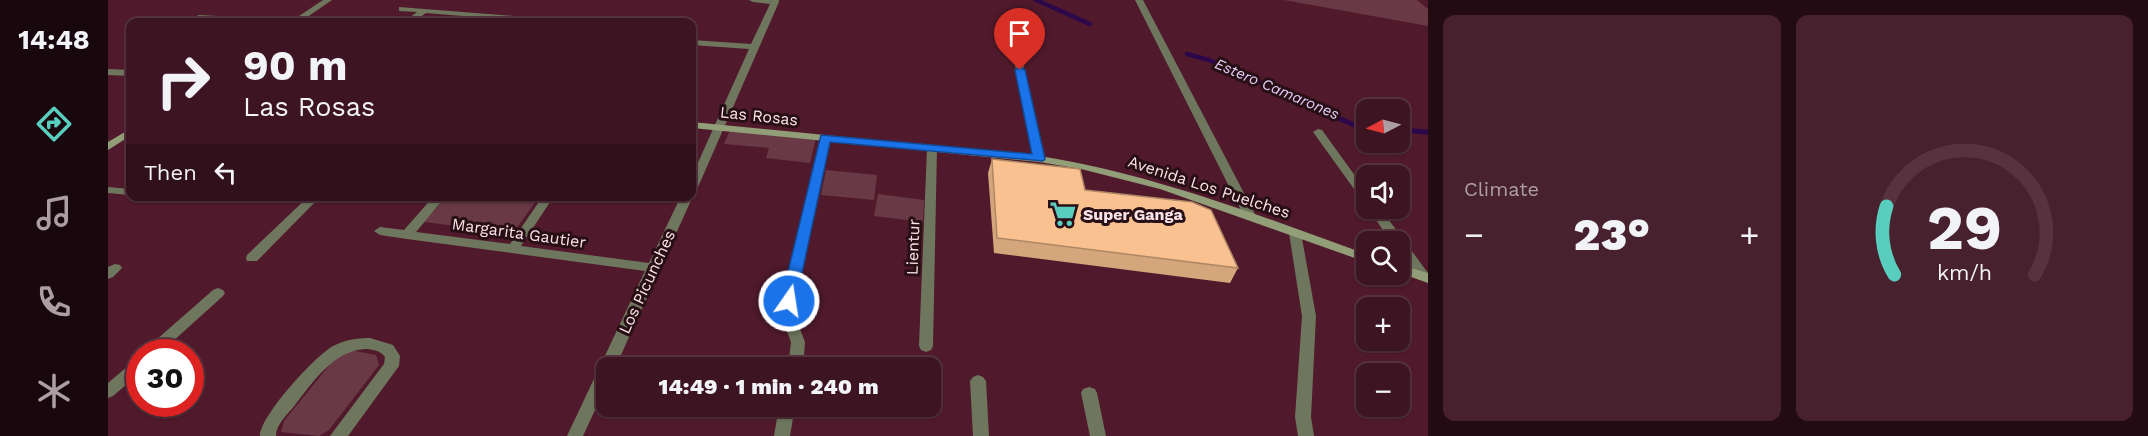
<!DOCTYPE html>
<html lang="en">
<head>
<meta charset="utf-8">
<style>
  body { margin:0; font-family:"Work Sans",sans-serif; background:#48212e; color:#f1f3f6; height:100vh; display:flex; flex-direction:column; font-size:22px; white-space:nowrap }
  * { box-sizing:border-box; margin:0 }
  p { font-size:20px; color:#ad9ea5 }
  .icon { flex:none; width:33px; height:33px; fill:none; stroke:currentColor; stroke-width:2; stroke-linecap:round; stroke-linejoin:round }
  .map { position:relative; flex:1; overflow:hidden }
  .details { display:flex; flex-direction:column; gap:15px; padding:15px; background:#220b12; width:720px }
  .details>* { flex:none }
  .banner { position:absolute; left:18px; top:18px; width:570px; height:183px; border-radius:12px; box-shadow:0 2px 4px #0004,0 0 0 2px #56333f; background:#3d1421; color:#f1f3f6; overflow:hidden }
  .needle { width:39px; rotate:264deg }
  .buttons { position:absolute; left:1248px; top:99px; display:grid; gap:12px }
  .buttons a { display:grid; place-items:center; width:54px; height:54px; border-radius:12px; background:#3d1421; box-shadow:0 2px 4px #0004,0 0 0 2px #56333f; font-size:30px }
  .speed { position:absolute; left:18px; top:339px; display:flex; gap:12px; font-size:30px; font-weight:700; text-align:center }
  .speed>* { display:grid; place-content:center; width:78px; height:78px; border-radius:50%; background:#3d1421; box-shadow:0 2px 4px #0004,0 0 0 2px #56333f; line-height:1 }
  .speed .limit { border:9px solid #d22; background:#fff; color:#111 }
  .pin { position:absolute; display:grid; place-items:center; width:51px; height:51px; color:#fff; margin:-62px -26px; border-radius:50% 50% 50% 0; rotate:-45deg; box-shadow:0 0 6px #0007 }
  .pin .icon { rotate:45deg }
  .me { position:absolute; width:66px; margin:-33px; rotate:13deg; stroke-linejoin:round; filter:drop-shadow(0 0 4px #0008) }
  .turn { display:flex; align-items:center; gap:21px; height:126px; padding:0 18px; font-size:27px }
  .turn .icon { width:78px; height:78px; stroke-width:2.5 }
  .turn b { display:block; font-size:42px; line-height:51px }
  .then { display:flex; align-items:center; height:57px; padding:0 18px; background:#0003; gap:12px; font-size:22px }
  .big { font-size:45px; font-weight:800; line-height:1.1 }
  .details .card { flex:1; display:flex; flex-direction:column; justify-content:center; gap:9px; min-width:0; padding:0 21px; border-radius:12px; background:#48212e }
  .details .dial { align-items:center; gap:0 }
  .dial svg { height:156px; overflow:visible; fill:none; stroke:#56333f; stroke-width:7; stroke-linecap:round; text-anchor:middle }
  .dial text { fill:#f1f3f6; stroke:none }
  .heat { display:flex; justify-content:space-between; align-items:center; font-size:33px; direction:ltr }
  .details .tiles { flex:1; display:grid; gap:15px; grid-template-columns:repeat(2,1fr) }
  .trip { position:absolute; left:488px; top:357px; width:345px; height:60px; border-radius:12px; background:#3d1421; box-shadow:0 2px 4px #0004,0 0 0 2px #56333f; font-weight:800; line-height:60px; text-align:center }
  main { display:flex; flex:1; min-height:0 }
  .tab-bar { display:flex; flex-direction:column; width:108px; justify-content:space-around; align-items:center; background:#18080d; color:#ad9ea5 }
  .tab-bar .icon { width:42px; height:42px }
  .tab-bar .current { color:#5acebe }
  .tab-bar b { font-size:27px; color:#f1f3f6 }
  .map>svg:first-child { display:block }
  .green { fill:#693946 }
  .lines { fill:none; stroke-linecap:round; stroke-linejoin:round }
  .stream-far1 { stroke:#2c084b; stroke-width:4.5 }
  .stream { stroke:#2c084b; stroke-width:5 }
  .street { fill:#6e775e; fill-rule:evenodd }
  .secondary { fill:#919e77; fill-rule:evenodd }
  .wall { fill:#d5a67b }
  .building { fill:#f8c18f; stroke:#ae8764; stroke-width:1.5 }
  .route { fill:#1a73e8; stroke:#114b97; stroke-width:1.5 }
  .labels { text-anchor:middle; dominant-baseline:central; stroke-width:6; stroke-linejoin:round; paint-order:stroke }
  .far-water-label { font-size:15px; font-style:italic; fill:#e0d0f9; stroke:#280f16 }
  .street-label { font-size:16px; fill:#fbe4e9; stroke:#280f16 }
  .poi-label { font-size:16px; font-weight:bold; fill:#fbe4e9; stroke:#280f16; text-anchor:start }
</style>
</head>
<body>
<main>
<nav class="tab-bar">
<b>14:48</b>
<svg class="icon current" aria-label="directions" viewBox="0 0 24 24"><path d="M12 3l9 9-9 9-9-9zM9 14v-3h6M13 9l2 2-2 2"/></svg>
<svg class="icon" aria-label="music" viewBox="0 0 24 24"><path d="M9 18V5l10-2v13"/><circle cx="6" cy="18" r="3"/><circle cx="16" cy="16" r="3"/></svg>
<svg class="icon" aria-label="phone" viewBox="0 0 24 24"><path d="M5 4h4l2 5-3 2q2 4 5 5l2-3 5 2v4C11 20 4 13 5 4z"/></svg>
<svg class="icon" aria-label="climate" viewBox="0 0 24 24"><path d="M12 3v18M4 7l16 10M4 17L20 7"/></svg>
</nav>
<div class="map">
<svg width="1320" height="436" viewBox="0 0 1320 436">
  <rect width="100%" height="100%" fill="#511a2c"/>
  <path class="green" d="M 1176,0 L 1309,0 L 1320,9 L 1320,26 Z
    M 622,130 L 708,138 L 702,163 L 658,158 L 661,148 L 616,144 Z
    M 718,170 L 769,175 L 766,200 L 713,195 Z
    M 770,194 L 816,200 L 815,222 L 766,216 Z
    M 338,197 L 431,197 L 405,233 L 316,222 Z
    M 243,350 L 268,355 L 271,365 L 221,430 L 211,436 L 173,432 L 176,421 L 228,357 Z"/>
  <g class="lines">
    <path class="stream-far1" d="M 928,0 L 982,24
      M 1079,54 L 1101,60 L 1214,110"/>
    <path class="stream" d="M 1210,109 L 1253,128 L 1258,128
      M 1292,130 L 1320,132"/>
    <path class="street" d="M 215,0 L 224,0 L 192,22 L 91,19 L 87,17 L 91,15 L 185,20 Z
      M 641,0 L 671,0 L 671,2 L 590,187 L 584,190 L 584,176 L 641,49 L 584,45 L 584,40 L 643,44 L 662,4 L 645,2 Z
      M 1027,0 L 1035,0 L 1148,216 L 1146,219 L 1138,219 L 1136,216 Z
      M 291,7 L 419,17 L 423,19 L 419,21 L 318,13 L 305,22 L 296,22 L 309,12 L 291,11 Z
      M 485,16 L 492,18 L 488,22 L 480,22 Z
      M 908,47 L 912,50 L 936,159 L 931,162 L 926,159 L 904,50 Z
      M 0,69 L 22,70 L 22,76 L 0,75 Z
      M 1210,129 L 1214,130 L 1258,191 L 1258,201 L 1254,200 L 1205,132 Z
      M 717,135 L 722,138 L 687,307 L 689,321 L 697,342 L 695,368 L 680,368 L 683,342 L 675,321 L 673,307 L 712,138 Z
      M 824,145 L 829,148 L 825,346 L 823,350 L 818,352 L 813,350 L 811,346 L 819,148 Z
      M 0,187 L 22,189 L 22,195 L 0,193 Z
      M 584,194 L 585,196 L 507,368 L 498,368 L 498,386 L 475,436 L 459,436 L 537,271 L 299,239 L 272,235 L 266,231 L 272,227 L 296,230 L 326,196 L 338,196 L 308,232 L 402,244 L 435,196 L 446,196 L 413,246 L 541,263 L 573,196 L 584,196 Z
      M 201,196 L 213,196 L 149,261 L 139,261 L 138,258 L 139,255 Z
      M 1260,208 L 1272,208 L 1320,273 L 1320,280 L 1311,280 L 1292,252 L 1292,242 L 1283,242 Z
      M 1187,229 L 1193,233 L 1208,316 L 1203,417 L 1206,436 L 1190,436 L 1187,417 L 1194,316 L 1181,233 Z
      M 7,264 L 12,265 L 14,268 L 5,277 L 0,279 L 0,267 Z
      M 110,288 L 115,290 L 117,293 L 115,296 L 53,352 L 37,352 L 39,348 L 105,290 Z
      M 262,338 L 285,345 L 292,356 L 291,366 L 240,436 L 222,436 L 276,364 L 277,357 C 273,351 264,349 257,349 C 225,351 205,382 187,405 C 180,414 168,424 168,436 L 152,436 C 152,416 207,356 225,346 C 237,340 248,338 262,338 Z
      M 32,358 L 32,373 L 5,396 L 0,398 L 0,383 L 27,360 Z
      M 870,375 L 875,377 L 878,381 L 881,436 L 865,436 L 862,381 L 865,377 Z
      M 981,387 L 987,389 L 989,393 L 998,436 L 982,436 L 973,393 L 975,389 Z
      M 671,406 L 687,406 L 682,436 L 666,436 Z"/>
    <path class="secondary" d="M 584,122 L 931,156 C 1045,174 1150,215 1258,254 L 1258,262 L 1052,189 L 973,169 L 931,162 L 584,128 Z
      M 22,129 L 22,136 L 0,150 L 0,142 Z
      M 1292,265 L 1320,273 L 1320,283 L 1292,273 Z"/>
  </g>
  <path class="wall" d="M 884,159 L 977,190 L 1130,268 L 1122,283 L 886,253 L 880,173 Z"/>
  <path class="building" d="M 884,159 L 972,169 L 977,190 L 1084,202 L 1103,210 L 1130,268 L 889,238 Z"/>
  <path class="route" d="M 912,67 L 917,70 L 937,159 L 935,161 L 722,142 L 688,301 L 686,305 L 675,305 L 673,301 L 713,135 L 924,154 L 907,70 Z"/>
  <defs>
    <g id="supermarket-bare" transform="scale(2.07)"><path d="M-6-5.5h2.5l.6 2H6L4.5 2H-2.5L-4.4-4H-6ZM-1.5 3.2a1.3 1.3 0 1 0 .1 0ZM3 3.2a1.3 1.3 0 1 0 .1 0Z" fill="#5acebe" stroke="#280f16" stroke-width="2.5" paint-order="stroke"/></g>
  </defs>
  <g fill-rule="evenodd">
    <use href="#supermarket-bare" x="955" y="214"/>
  </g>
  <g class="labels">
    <g class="far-water-label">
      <text transform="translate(1169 89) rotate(23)">Estero Camarones</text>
    </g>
    <g class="street-label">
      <text transform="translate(651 116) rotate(6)">Las Rosas</text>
      <text transform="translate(1101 187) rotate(18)">Avenida Los Puelches</text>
      <text transform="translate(411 233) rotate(8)">Margarita Gautier</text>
      <text transform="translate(805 247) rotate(-88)">Lientur</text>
      <text transform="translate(539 282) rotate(-65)">Los Picunches</text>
    </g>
    <g class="poi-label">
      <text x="975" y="214">Super Ganga</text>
    </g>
  </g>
</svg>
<div class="buttons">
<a><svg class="needle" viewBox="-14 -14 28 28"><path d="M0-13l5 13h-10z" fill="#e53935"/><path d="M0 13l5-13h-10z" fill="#ad9ea5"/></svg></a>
<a><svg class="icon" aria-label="sound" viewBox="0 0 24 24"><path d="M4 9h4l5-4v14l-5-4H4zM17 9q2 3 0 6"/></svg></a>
<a><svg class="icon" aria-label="search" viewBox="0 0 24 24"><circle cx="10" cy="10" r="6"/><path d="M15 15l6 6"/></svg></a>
<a>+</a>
<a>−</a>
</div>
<div class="speed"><div class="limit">30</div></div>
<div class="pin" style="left:912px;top:70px;background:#d93025"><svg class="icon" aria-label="arrive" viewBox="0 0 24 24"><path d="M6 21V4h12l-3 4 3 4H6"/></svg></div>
<svg class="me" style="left:681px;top:301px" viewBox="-20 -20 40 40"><circle r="17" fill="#1a73e8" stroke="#fff" stroke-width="3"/><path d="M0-11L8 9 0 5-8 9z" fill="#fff"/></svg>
<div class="trip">14:49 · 1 min · 240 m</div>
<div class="banner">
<div class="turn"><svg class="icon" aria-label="right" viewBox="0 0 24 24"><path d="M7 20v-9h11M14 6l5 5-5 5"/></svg><div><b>90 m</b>Las Rosas</div></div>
<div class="then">Then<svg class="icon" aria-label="left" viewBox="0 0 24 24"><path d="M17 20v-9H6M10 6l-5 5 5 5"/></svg></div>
</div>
</div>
<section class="details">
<div class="tiles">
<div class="card"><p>Climate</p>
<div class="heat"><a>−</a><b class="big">23°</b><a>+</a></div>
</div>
<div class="card dial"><svg viewBox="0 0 100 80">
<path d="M14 69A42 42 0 1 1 86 69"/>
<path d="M14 69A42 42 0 0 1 10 34" stroke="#5acebe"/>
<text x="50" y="56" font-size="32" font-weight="700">29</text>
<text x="50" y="72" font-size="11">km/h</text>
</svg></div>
</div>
</section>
</main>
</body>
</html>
